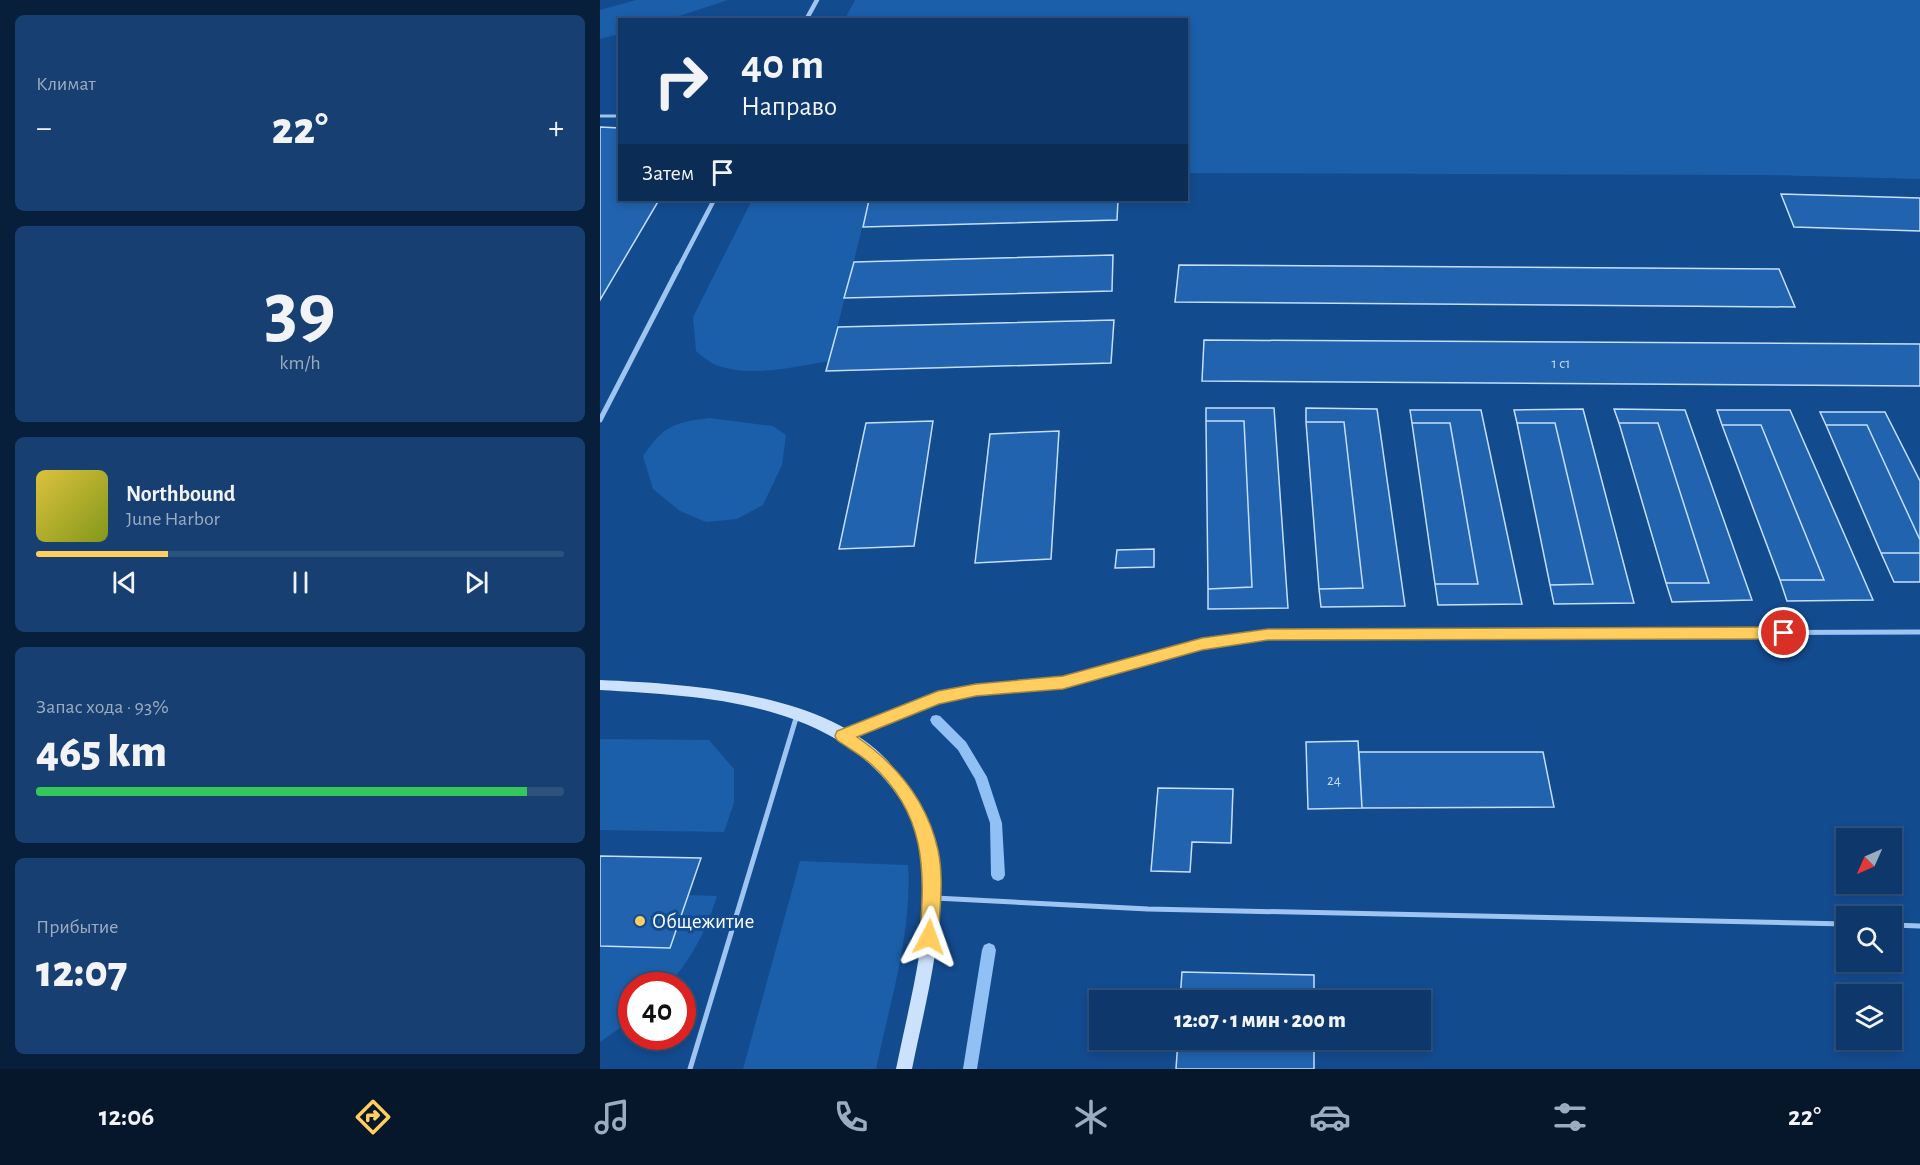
<!DOCTYPE html>
<html lang="ru">
<head>
<meta charset="utf-8">
<style>
  body { margin:0; font-family:"Alegreya Sans",sans-serif; background:#173f71; color:#f1f3f6; height:100vh; display:flex; flex-direction:column; font-size:22px; white-space:nowrap }
  * { box-sizing:border-box; margin:0 }
  p { font-size:20px; color:#9bacc1 }
  .icon { flex:none; width:33px; height:33px; fill:none; stroke:currentColor; stroke-width:2; stroke-linecap:round; stroke-linejoin:round }
  .map { position:relative; flex:1; overflow:hidden }
  .panel { display:flex; flex-direction:column; gap:15px; padding:15px; background:#081f3b; width:600px }
  .panel>* { flex:none }
  .top-card { position:absolute; left:18px; top:18px; width:570px; height:183px; border-radius:0px; box-shadow:0 3px 9px #0003,0 0 0 2px #2e527e; background:#0e386b; color:#f1f3f6; overflow:hidden }
  .needle { width:39px; rotate:225deg }
  .controls { position:absolute; left:1236px; top:828px; display:grid; gap:12px }
  .controls a { display:grid; place-items:center; width:66px; height:66px; border-radius:0px; background:#0e386b; box-shadow:0 3px 9px #0003,0 0 0 2px #2e527e; font-size:30px }
  .speed { position:absolute; left:18px; top:972px; display:flex; gap:12px; font-size:30px; font-weight:700; text-align:center }
  .speed>* { display:grid; place-content:center; width:78px; height:78px; border-radius:50%; background:#0e386b; box-shadow:0 3px 9px #0003,0 0 0 2px #2e527e; line-height:1 }
  .speed .limit { border:9px solid #d22; background:#fff; color:#111 }
  .pin { position:absolute; display:grid; place-items:center; width:51px; height:51px; color:#fff; margin:-26px; border:3px solid #fff; border-radius:50%; box-shadow:0 2px 6px #0007 }
  .me { position:absolute; width:66px; margin:-33px; rotate:4deg; stroke-linejoin:round; filter:drop-shadow(0 0 4px #0008) }
  .turn { display:flex; align-items:center; gap:21px; height:126px; padding:0 24px; font-size:27px }
  .turn .icon { width:78px; height:78px; stroke-width:2.5 }
  .turn b { display:block; font-size:42px; line-height:51px }
  .then { display:flex; align-items:center; height:57px; padding:0 24px; background:#0003; gap:12px; font-size:22px }
  .big { font-size:45px; font-weight:800; line-height:1.1 }
  .panel .widget { flex:1; display:flex; flex-direction:column; justify-content:center; gap:9px; min-width:0; padding:0 21px; border-radius:9px; background:#173f71 }
  .panel .dial { align-items:center; gap:0 }
  .dial b { font-size:78px; line-height:1 }
  .song { display:flex; align-items:center; gap:18px }
  .cover { width:72px; height:72px; border-radius:9px; background:linear-gradient(135deg,hsl(50 70% 55%),hsl(70 70% 35%)) }
  .played { height:6px; border-radius:3px; background:linear-gradient(90deg,#ffce5e 25%,#2e527e 25%) }
  .keys { display:flex; justify-content:space-around; direction:ltr }
  .heat { display:flex; justify-content:space-between; align-items:center; font-size:33px; direction:ltr }
  .charge { height:9px; border-radius:4px; background:linear-gradient(90deg,#34c759 93%,#2e527e 0) }
  .trip { position:absolute; left:489px; top:990px; width:342px; height:60px; border-radius:0px; background:#0e386b; box-shadow:0 3px 9px #0003,0 0 0 2px #2e527e; font-weight:800; line-height:60px; text-align:center }
  .dock { display:flex; height:96px; justify-content:space-around; align-items:center; background:#06162b; color:#9bacc1 }
  .dock .icon { width:42px; height:42px }
  .dock .active { color:#ffce5e }
  .dock b { font-size:27px; color:#f1f3f6 }
  main { display:flex; flex:1; min-height:0 }
  .map>svg:first-child { display:block }
  .green { fill:#1b5ea9 }
  .lines { fill:none; stroke-linecap:round; stroke-linejoin:round }
  .stream { fill:#90c0f4; fill-rule:evenodd }
  .building { fill:#2163ae; stroke:#c5dffc; stroke-width:1.5 }
  .lane-far1 { stroke:#9ec5f1; stroke-width:3 }
  .lane { stroke:#9ec5f1; stroke-width:5 }
  .street-far1 { stroke:#9ec5f1; stroke-width:4.5 }
  .street { stroke:#9ec5f1; stroke-width:5 }
  .secondary { fill:#cce2fc; fill-rule:evenodd }
  .route { fill:#ffce5e; stroke:#a6863d; stroke-width:1.5 }
  .poi-dot { fill:#ffce5e; stroke:#134b8f; stroke-width:2 }
  .labels { text-anchor:middle; dominant-baseline:central; stroke-width:6; stroke-linejoin:round; paint-order:stroke }
  .number-label { font-size:15px; fill:#c8d8eb }
  .near-poi-label { font-size:21px; fill:#fff; stroke:#134b8f; text-anchor:start }
</style>
</head>
<body>
<main>
<section class="panel">
<div class="widget"><p>Климат</p>
<div class="heat"><a>−</a><b class="big">22°</b><a>+</a></div>
</div>
<div class="widget dial"><b>39</b><p>km/h</p></div>
<div class="widget">
<div class="song"><i class="cover"></i><div><b>Northbound</b><p>June Harbor</p></div></div>
<div class="played"></div>
<div class="keys"><svg class="icon" aria-label="previous" viewBox="0 0 24 24"><path d="M18 5L8 12l10 7zM5 5v14"/></svg><svg class="icon" aria-label="pause" viewBox="0 0 24 24"><path d="M8 5v14M16 5v14"/></svg><svg class="icon" aria-label="next" viewBox="0 0 24 24"><path d="M6 5l10 7-10 7zM19 5v14"/></svg></div>
</div>
<div class="widget"><p>Запас хода · 93%</p><b class="big">465 km</b><div class="charge"></div></div>
<div class="widget"><p>Прибытие</p><b class="big">12:07</b></div>
</section>
<div class="map">
<svg width="1320" height="1069" viewBox="0 0 1320 1069">
  <rect width="100%" height="100%" fill="#134b8f"/>
  <path class="green" d="M 36,0 L 128,0 L 70,19 L 20,20 L 19,34 L 0,39 L 0,10 Z
    M 255,0 L 1320,0 L 1320,179 L 1168,175 L 587,173 L 586,20 L 245,19 Z
    M 152,200 L 269,200 L 229,361 C 193,367 151,378 116,365 C 109,362 102,356 96,351 L 93,317 Z
    M 109,418 L 173,426 L 186,435 L 182,465 L 163,505 L 137,519 L 106,522 L 80,511 L 53,489 L 43,456 C 64,426 72,423 109,418 Z
    M 0,739 L 109,740 L 134,769 L 134,803 L 124,832 L 0,830 Z
    M 200,861 L 308,865 C 312,934 290,1002 276,1069 L 143,1069 Z
    M 88,895 L 117,896 C 105,934 93,955 69,985 L 32,986 L 31,1020 L 0,1042 L 0,946 L 70,948 Z"/>
  <g class="lines">
    <path class="stream" d="M 336,715 L 340,716 L 366,742 L 387,777 L 402,823 L 405,875 L 403,879 L 398,881 L 393,879 L 391,875 L 390,823 L 375,779 L 358,750 L 332,724 L 330,720 L 332,716 Z
      M 389,943 L 394,945 L 396,950 L 377,1069 L 363,1069 L 382,950 L 384,945 Z"/>
  </g>
  <path class="building" d="M 0,127 L 20,128 L 20,200 L 59,200 L 0,300 Z
    M 1181,194 L 1320,198 L 1320,231 L 1194,227 Z
    M 269,200 L 518,200 L 517,220 L 263,227 Z
    M 513,255 L 512,291 L 244,298 L 254,262 Z
    M 579,265 L 1179,269 L 1195,307 L 575,302 Z
    M 514,320 L 511,363 L 226,371 L 238,327 Z
    M 604,340 L 1320,344 L 1320,386 L 602,381 Z
    M 606,408 L 674,408 L 688,608 L 608,609 L 608,589 L 652,587 L 644,421 L 606,421 Z
    M 706,408 L 777,409 L 805,606 L 721,607 L 719,589 L 763,588 L 744,422 L 706,422 Z
    M 983,409 L 1034,603 L 954,604 L 950,585 L 993,584 L 955,423 L 917,423 L 914,410 Z
    M 1014,409 L 1085,410 L 1152,600 L 1072,602 L 1066,583 L 1109,583 L 1058,423 L 1019,423 Z
    M 810,410 L 881,410 L 922,604 L 838,605 L 835,584 L 878,584 L 850,423 L 812,423 Z
    M 1117,410 L 1190,410 L 1273,600 L 1187,601 L 1180,580 L 1224,580 L 1161,425 L 1122,425 Z
    M 1220,412 L 1285,412 L 1320,481 L 1320,540 L 1267,425 L 1226,425 Z
    M 333,421 L 314,546 L 239,549 L 266,423 Z
    M 606,421 L 644,421 L 652,587 L 608,589 Z
    M 706,422 L 744,422 L 763,588 L 719,589 Z
    M 812,423 L 850,423 L 878,584 L 835,584 Z
    M 917,423 L 955,423 L 993,584 L 950,585 Z
    M 1019,423 L 1058,423 L 1109,583 L 1066,583 Z
    M 1122,425 L 1161,425 L 1224,580 L 1180,580 Z
    M 1226,425 L 1267,425 L 1320,540 L 1320,553 L 1281,553 Z
    M 459,431 L 451,559 L 375,563 L 390,434 Z
    M 554,549 L 554,567 L 515,568 L 517,550 Z
    M 1281,553 L 1320,553 L 1320,582 L 1294,582 Z
    M 758,741 L 762,808 L 708,809 L 706,742 Z
    M 759,752 L 943,752 L 954,807 L 762,808 Z
    M 558,788 L 633,789 L 631,843 L 592,842 L 590,872 L 551,871 Z
    M 0,856 L 101,858 L 70,948 L 0,946 Z
    M 582,972 L 714,975 L 714,1000 L 580,1000 Z
    M 578,1040 L 714,1040 L 714,1069 L 576,1069 Z"/>
  <g class="lines">
    <path class="lane-far1" d="M 0,116 L 20,116"/>
    <path class="lane" d="M 245,735 L 338,698 L 376,690 L 463,683 L 602,644 L 636,638 L 700,634 L 1320,632
      M 335,898 L 548,909 L 1246,924
      M 1292,925 L 1320,926
      M 90,1069 L 197,715"/>
    <path class="street-far1" d="M 206,20 L 217,0
      M 78,269 L 114,200"/>
    <path class="street" d="M 0,420 L 79,267"/>
    <path class="secondary" d="M 0,680 C 89,684 223,692 288,761 C 294,768 299,776 305,783 C 320,802 334,828 337,852 C 348,924 326,999 312,1069 L 296,1069 C 310,999 332,925 323,853 C 320,829 306,807 292,788 C 224,701 102,696 0,690 Z"/>
  </g>
  <path class="route" d="M 1184,627 L 1189,629 L 1192,633 L 1189,637 L 1184,639 L 668,640 L 602,650 L 463,689 L 376,696 L 339,704 L 257,737 C 296,764 327,801 338,850 C 344,878 340,908 338,937 L 335,943 L 329,945 L 323,943 L 320,937 C 325,868 326,814 271,764 C 261,755 248,748 237,740 L 235,736 L 237,731 L 338,691 L 376,684 L 463,676 L 602,638 L 668,629 Z"/>
  <circle class="poi-dot" cx="40" cy="921" r="6"/>
  <g class="labels">
    <g class="number-label">
      <text x="961" y="363">1 с1</text>
      <text x="734" y="780">24</text>
    </g>
    <g class="near-poi-label">
      <text x="52" y="921">Общежитие</text>
    </g>
  </g>
</svg>
<div class="controls">
<a><svg class="needle" viewBox="-14 -14 28 28"><path d="M0-13l5 13h-10z" fill="#e53935"/><path d="M0 13l5-13h-10z" fill="#9bacc1"/></svg></a>
<a><svg class="icon" aria-label="search" viewBox="0 0 24 24"><circle cx="10" cy="10" r="6"/><path d="M15 15l6 6"/></svg></a>
<a><svg class="icon" aria-label="layers" viewBox="0 0 24 24"><path d="M12 4l9 5-9 5-9-5zM3 14l9 5 9-5"/></svg></a>
</div>
<div class="speed"><div class="limit">40</div></div>
<div class="pin" style="left:1184px;top:633px;background:#d93025"><svg class="icon" aria-label="arrive" viewBox="0 0 24 24"><path d="M6 21V4h12l-3 4 3 4H6"/></svg></div>
<svg class="me" style="left:329px;top:937px" viewBox="-20 -20 40 40"><path d="M0-17L14 15 0 8-14 15z" fill="#ffce5e" stroke="#fff" stroke-width="4"/></svg>
<div class="trip">12:07 · 1 мин · 200 m</div>
<div class="top-card">
<div class="turn"><svg class="icon" aria-label="right" viewBox="0 0 24 24"><path d="M7 20v-9h11M14 6l5 5-5 5"/></svg><div><b>40 m</b>Направо</div></div>
<div class="then">Затем<svg class="icon" aria-label="arrive" viewBox="0 0 24 24"><path d="M6 21V4h12l-3 4 3 4H6"/></svg></div>
</div>
</div>
</main>
<nav class="dock">
<b>12:06</b>
<svg class="icon active" aria-label="directions" viewBox="0 0 24 24"><path d="M12 3l9 9-9 9-9-9zM9 14v-3h6M13 9l2 2-2 2"/></svg>
<svg class="icon" aria-label="music" viewBox="0 0 24 24"><path d="M9 18V5l10-2v13"/><circle cx="6" cy="18" r="3"/><circle cx="16" cy="16" r="3"/></svg>
<svg class="icon" aria-label="phone" viewBox="0 0 24 24"><path d="M5 4h4l2 5-3 2q2 4 5 5l2-3 5 2v4C11 20 4 13 5 4z"/></svg>
<svg class="icon" aria-label="climate" viewBox="0 0 24 24"><path d="M12 3v18M4 7l16 10M4 17L20 7"/></svg>
<svg class="icon" aria-label="car" viewBox="0 0 24 24"><path d="M5 17H2v-5l4-1 3-4h7l3 4 3 1v5h-3M9 17h6M6 11h13"/><circle cx="7" cy="17" r="2"/><circle cx="17" cy="17" r="2"/></svg>
<svg class="icon" aria-label="filters" viewBox="0 0 24 24"><path d="M4 7h16M4 17h16"/><circle cx="9" cy="7" r="2"/><circle cx="15" cy="17" r="2"/></svg>
<b>22°</b>
</nav>
</body>
</html>
